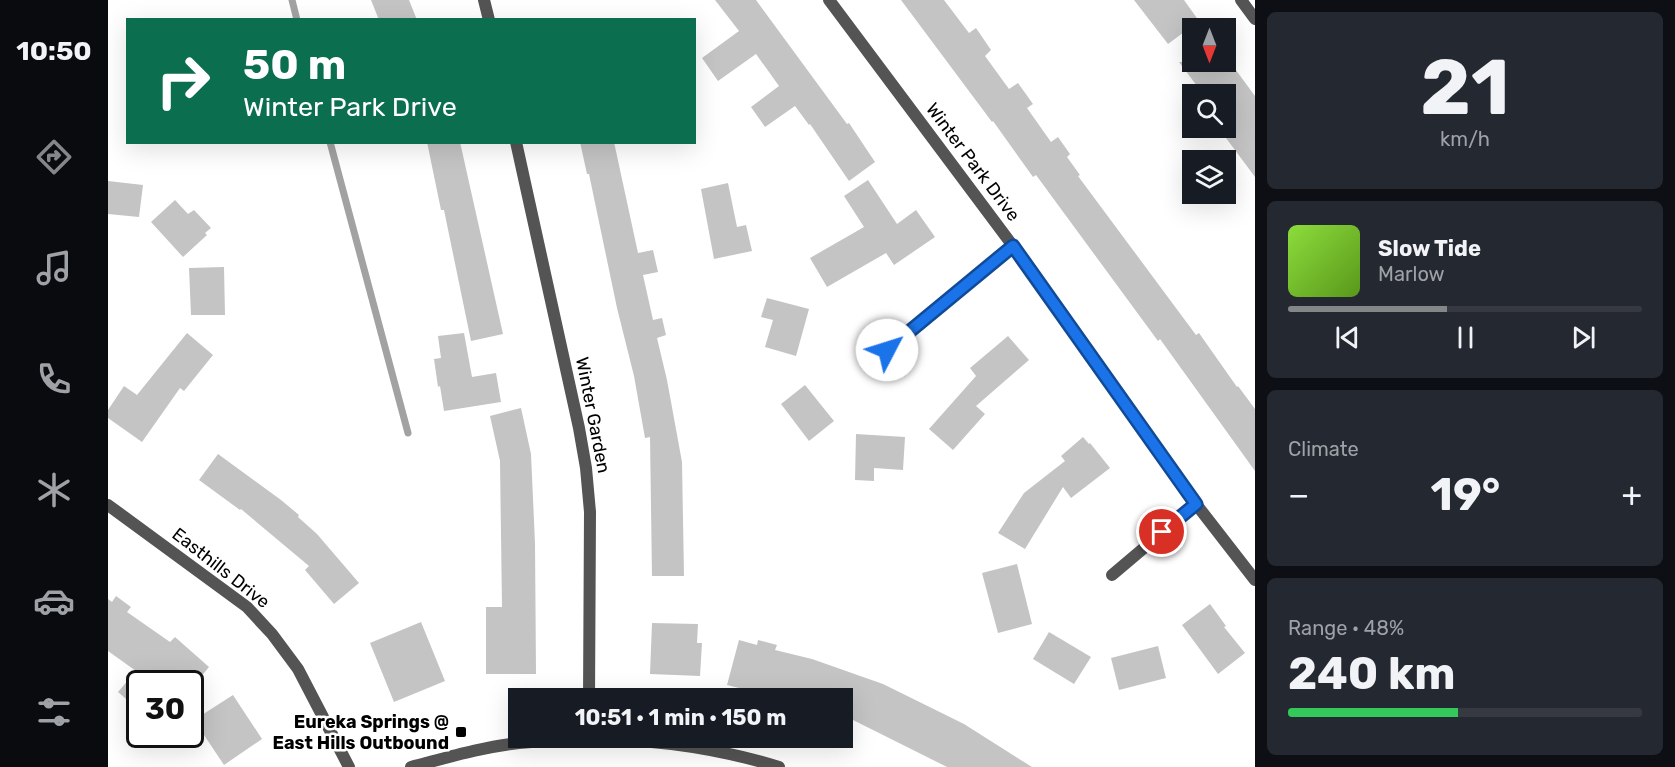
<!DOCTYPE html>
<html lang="en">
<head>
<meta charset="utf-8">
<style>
  body { margin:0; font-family:Rubik,sans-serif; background:#242831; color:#f1f3f6; height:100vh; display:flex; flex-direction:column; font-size:22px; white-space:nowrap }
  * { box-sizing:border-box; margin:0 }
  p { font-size:20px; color:#9ea1a6 }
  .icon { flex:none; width:33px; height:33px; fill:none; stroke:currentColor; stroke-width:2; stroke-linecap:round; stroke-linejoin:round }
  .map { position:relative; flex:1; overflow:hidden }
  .details { display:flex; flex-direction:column; gap:12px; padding:12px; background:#0d0f14; width:420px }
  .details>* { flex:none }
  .banner { position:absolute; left:18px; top:18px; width:570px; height:126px; border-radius:0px; box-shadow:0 6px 24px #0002; background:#0b6e4f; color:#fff; overflow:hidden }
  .needle { width:39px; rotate:180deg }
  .tools { position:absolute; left:1074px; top:18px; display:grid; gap:12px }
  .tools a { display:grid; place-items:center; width:54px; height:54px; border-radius:0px; background:#171b24; box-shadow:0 6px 24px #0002; font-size:30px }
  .speed { position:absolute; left:18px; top:670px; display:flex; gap:12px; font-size:30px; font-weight:700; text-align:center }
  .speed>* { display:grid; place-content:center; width:78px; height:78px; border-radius:50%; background:#171b24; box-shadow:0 6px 24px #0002; line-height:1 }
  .speed .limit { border:3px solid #111; border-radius:9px; background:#fff; color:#111 }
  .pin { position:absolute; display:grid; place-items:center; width:51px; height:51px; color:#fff; margin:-26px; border:3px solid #fff; border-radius:50%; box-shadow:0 2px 6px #0007 }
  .me { position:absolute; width:66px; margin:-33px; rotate:50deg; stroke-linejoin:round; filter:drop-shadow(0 0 4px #0008) }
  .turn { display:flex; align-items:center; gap:21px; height:126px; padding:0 18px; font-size:27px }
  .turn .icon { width:78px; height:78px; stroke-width:2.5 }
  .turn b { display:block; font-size:42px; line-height:51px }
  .big { font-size:45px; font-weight:700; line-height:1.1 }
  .details .tile { flex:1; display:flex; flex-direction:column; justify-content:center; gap:9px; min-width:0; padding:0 21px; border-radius:9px; background:#242831 }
  .details .dial { align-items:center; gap:0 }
  .dial b { font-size:78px; line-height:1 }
  .song { display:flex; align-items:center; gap:18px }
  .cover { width:72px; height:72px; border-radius:9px; background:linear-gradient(135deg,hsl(90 70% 55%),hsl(90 70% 35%)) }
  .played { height:6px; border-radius:3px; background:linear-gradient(90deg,#858687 45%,#363941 45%) }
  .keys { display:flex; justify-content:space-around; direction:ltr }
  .heat { display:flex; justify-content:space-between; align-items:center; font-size:33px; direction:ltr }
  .charge { height:9px; border-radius:4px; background:linear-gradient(90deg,#34c759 48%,#363941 0) }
  .trip { position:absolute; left:400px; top:688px; width:345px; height:60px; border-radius:0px; background:#171b24; box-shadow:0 6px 24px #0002; font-weight:700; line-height:60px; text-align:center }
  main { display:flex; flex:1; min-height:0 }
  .tab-bar { display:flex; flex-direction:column; width:108px; justify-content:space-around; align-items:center; background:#090b0e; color:#9ea1a6 }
  .tab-bar .icon { width:42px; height:42px }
  .tab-bar .on { color:#858687 }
  .tab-bar b { font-size:27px; color:#f1f3f6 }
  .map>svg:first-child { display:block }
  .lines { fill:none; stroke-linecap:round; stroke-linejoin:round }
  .stream { stroke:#a2a2a2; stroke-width:7 }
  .building { fill:#c4c4c4 }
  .minor { stroke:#545454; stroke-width:12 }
  .route-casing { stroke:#114b97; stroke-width:15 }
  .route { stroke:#1a73e8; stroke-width:10 }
  .poi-dot { fill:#000; stroke:#fff; stroke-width:2 }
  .labels { text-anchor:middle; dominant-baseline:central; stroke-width:5; stroke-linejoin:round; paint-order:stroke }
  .street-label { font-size:18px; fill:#000; stroke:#fff }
  .poi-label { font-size:18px; font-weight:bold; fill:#000; stroke:#fff; text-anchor:end }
</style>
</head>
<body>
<main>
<nav class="tab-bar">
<b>10:50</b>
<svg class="icon on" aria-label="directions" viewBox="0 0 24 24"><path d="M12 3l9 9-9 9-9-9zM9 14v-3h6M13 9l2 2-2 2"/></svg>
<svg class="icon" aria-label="music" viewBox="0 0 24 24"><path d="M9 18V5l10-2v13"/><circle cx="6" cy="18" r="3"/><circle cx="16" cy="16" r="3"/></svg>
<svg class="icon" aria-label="phone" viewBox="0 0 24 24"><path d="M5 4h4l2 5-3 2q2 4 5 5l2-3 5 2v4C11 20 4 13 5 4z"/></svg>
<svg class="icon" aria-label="climate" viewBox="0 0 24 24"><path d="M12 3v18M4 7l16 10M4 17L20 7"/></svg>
<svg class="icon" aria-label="car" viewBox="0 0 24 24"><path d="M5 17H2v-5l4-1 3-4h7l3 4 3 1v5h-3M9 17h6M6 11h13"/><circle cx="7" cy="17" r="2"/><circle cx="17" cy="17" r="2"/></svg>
<svg class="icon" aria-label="filters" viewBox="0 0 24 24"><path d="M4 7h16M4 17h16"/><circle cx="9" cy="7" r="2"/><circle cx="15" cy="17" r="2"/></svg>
</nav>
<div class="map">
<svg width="1147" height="767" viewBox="0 0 1147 767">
  <rect width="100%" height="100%" fill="#fff"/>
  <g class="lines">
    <path class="stream" d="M 184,0 L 189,20
      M 222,142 L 300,433"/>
  </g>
  <path class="building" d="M 263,0 L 301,0 L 309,20 L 271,20 Z
    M 607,0 L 648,0 L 739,124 L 741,123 L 767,162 L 741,181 L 702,124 L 701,125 L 687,106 L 657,127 L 643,107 L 671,86 L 648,54 L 610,81 L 594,58 L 631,31 Z
    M 793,0 L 836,0 L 861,33 L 868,28 L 883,50 L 877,56 L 901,89 L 910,83 L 925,104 L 919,108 L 943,142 L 950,137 L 962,154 L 959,157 L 972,175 L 970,176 L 1088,335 L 1091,333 L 1129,387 L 1130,386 L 1147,409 L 1147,471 L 1052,339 L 1050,341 L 928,175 L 925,177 L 885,121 L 884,122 Z
    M 1026,0 L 1076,0 L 1091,21 L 1060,44 Z
    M 1071,62 L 1122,62 L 1147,96 L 1147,177 L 1118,138 L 1118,94 L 1095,94 Z
    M 319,142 L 352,142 L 395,334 L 363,341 L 336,210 L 333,210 Z
    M 472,142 L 506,142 L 530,253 L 545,250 L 550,272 L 535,275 L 545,320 L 554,318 L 558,335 L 549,338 L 559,380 L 574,462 L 576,576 L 544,576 L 542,437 L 537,438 L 526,376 L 509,308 L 481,174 L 479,174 Z
    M 760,180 L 789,224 L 808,210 L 827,237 L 786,265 L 778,253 L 719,287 L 702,258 L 756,227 L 736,196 Z
    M 0,181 L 35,185 L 31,217 L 0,214 Z
    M 620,183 L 629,227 L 638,225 L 644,251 L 606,259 L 593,189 Z
    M 67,200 L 80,214 L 86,210 L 103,228 L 97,233 L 99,235 L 75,257 L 43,222 Z
    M 116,267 L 117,315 L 83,315 L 81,268 Z
    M 659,298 L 701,309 L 688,356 L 657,347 L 665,320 L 653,317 Z
    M 79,333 L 105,355 L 76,391 L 72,388 L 34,442 L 0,418 L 0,410 L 16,386 L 29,395 Z
    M 356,333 L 364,377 L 388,373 L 393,402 L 336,411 L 332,386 L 330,387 L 326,359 L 333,358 L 330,336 Z
    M 900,336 L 921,360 L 868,406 L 877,414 L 845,450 L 821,429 L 868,376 L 862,368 Z
    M 697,385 L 726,421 L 701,441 L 673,404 Z
    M 413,408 L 423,454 L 427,543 L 428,674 L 378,674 L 378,607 L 394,607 L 392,461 L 382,416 Z
    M 748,434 L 797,437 L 795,470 L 766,468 L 766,481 L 747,480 Z
    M 975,437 L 981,444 L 982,443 L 1002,468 L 963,498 L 955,487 L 917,549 L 890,533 L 916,493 L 957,461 L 953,456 Z
    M 110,454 L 173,500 L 191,515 L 190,517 L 209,534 L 251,583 L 226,604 L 197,570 L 201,566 L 133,509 L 132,510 L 91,480 Z
    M 909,564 L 924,624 L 890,633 L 874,573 Z
    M 8,596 L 23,607 L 19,612 L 62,642 L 67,637 L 101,667 L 87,684 L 32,684 L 32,711 L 10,692 L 28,671 L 0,651 L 0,599 L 4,602 Z
    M 1102,604 L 1118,626 L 1116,627 L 1137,653 L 1110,674 L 1074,625 Z
    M 313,622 L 337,681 L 286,702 L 262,643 Z
    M 544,623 L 590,624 L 589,643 L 594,643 L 592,676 L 542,674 Z
    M 941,632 L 983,657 L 966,684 L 925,659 Z
    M 631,640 L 649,645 L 650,640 L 669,645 L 667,650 L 704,659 L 775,684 L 856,724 L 924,767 L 839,767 L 735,715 L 735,699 L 675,699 L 619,685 Z
    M 1050,646 L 1058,678 L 1011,690 L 1003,658 Z
    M 125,695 L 154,739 L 116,765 L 86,720 Z"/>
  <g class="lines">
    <path class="minor" d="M 376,0 L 381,20
      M 721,0 L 905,246 L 1088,504 L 1147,580
      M 1133,0 L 1147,19
      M 408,142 L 471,428 L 478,468 L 482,512 L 481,699
      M 779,350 L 905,246
      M 0,505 L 139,607 L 164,634 L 190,669 L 241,767
      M 1004,575 L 1088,504
      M 303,767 C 338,758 374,747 411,743 C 498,734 587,741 671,767"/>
  </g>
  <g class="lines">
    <g class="route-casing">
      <path id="route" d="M 779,350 L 905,246 L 1088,504 L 1054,532"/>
    </g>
    <use href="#route" class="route"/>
  </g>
  <rect class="poi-dot" x="347" y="726" width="12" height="12" rx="3"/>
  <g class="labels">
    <g class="street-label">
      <text transform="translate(865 162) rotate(53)">Winter Park Drive</text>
      <text transform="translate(485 415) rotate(79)">Winter Garden</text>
      <text transform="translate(113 568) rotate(38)">Easthills Drive</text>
    </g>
    <g class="poi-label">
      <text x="341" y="722">Eureka Springs @<tspan x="341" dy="21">East Hills Outbound</tspan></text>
    </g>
  </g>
</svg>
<div class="tools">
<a><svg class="needle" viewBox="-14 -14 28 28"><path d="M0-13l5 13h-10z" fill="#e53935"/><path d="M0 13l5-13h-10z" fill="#9ea1a6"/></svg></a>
<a><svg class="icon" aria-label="search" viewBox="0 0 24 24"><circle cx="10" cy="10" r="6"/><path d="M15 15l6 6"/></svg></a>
<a><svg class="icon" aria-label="layers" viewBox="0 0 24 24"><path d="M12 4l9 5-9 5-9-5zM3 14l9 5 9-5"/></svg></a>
</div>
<div class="speed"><div class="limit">30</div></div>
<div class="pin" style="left:1054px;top:532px;background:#d93025"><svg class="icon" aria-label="arrive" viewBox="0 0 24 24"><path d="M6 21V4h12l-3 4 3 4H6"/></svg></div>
<svg class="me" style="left:779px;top:350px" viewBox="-20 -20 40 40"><circle r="19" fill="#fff"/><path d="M0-13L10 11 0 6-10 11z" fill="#1a73e8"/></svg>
<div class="trip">10:51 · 1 min · 150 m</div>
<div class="banner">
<div class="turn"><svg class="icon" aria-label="right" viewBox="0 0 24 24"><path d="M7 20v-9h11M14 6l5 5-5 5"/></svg><div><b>50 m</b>Winter Park Drive</div></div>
</div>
</div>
<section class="details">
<div class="tile dial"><b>21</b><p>km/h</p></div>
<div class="tile">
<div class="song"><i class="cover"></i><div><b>Slow Tide</b><p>Marlow</p></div></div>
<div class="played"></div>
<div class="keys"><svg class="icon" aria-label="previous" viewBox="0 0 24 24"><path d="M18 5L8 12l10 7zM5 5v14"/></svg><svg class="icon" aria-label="pause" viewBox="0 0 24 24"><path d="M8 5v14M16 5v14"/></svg><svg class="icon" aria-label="next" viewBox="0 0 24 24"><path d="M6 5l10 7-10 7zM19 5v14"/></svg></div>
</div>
<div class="tile"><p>Climate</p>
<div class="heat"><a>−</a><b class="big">19°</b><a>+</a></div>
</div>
<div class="tile"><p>Range · 48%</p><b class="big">240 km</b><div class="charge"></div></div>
</section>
</main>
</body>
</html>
